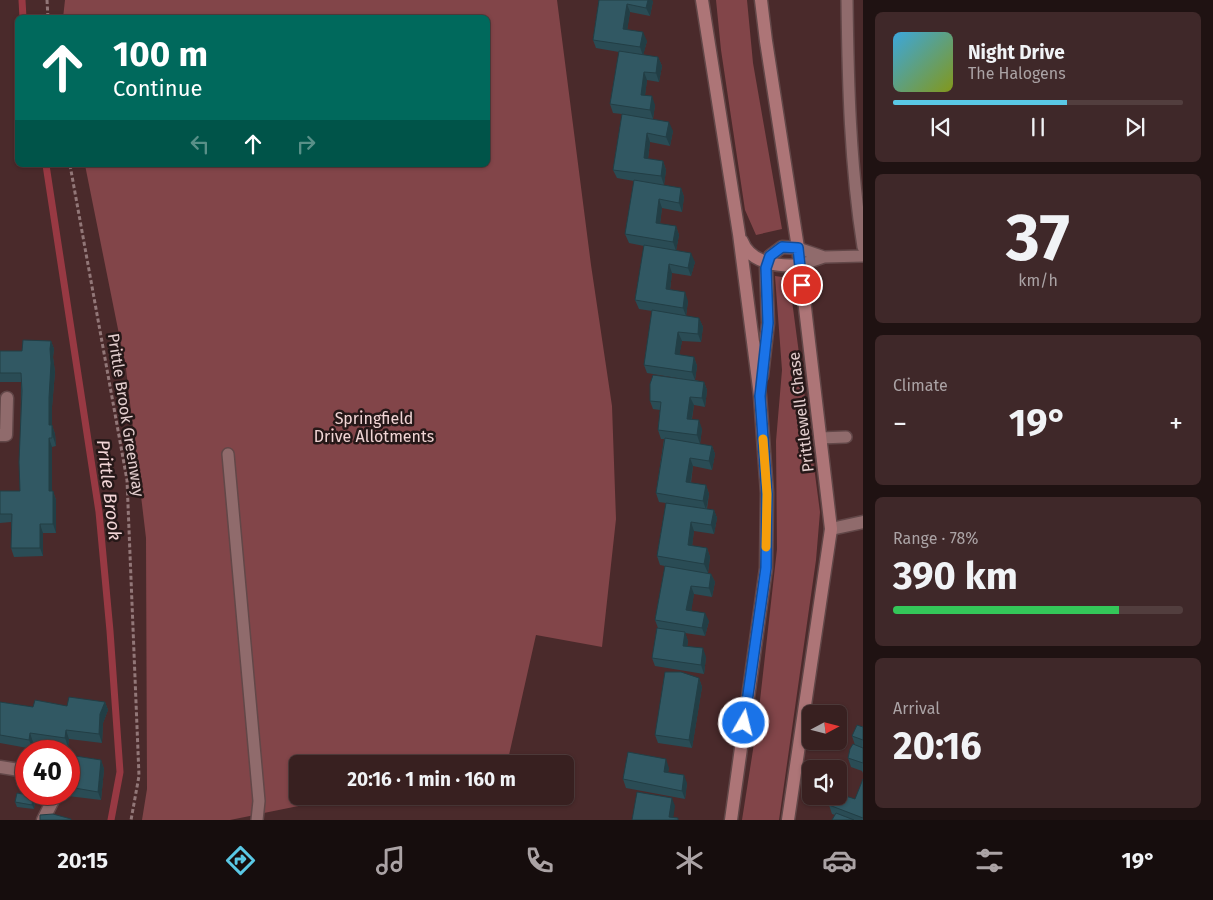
<!DOCTYPE html>
<html lang="en">
<head>
<meta charset="utf-8">
<style>
  body { margin:0; font-family:"Fira Sans",sans-serif; background:#3f2829; color:#f1f3f6; height:100vh; display:flex; flex-direction:column; font-size:19px; white-space:nowrap }
  * { box-sizing:border-box; margin:0 }
  p { font-size:16px; color:#aba3a5 }
  .icon { flex:none; width:28px; height:28px; fill:none; stroke:currentColor; stroke-width:2; stroke-linecap:round; stroke-linejoin:round }
  .map { position:relative; flex:1; overflow:hidden }
  .details { display:flex; flex-direction:column; gap:12px; padding:12px; background:#1f1212; width:350px }
  .details>* { flex:none }
  .hud { position:absolute; left:15px; top:15px; width:475px; height:152px; border-radius:8px; box-shadow:0 1px 4px #0004,0 0 0 1px #523e3e; background:#00695c; color:#fff; overflow:hidden }
  .needle { width:32px; rotate:83deg }
  .tools { position:absolute; left:802px; top:705px; display:grid; gap:10px }
  .tools a { display:grid; place-items:center; width:45px; height:45px; border-radius:8px; background:#382020; box-shadow:0 1px 4px #0004,0 0 0 1px #523e3e; font-size:25px }
  .speed { position:absolute; left:15px; top:740px; display:flex; gap:10px; font-size:25px; font-weight:700; text-align:center }
  .speed>* { display:grid; place-content:center; width:65px; height:65px; border-radius:50%; background:#382020; box-shadow:0 1px 4px #0004,0 0 0 1px #523e3e; line-height:1 }
  .speed .limit { border:8px solid #d22; background:#fff; color:#111 }
  .pin { position:absolute; display:grid; place-items:center; width:42px; height:42px; color:#fff; margin:-21px; border:2px solid #fff; border-radius:50%; box-shadow:0 1px 5px #0007 }
  .me { position:absolute; width:55px; margin:-28px; rotate:8deg; stroke-linejoin:round; filter:drop-shadow(0 0 4px #0008) }
  .turn { display:flex; align-items:center; gap:18px; height:105px; padding:0 15px; font-size:22px }
  .turn .icon { width:65px; height:65px; stroke-width:2.5 }
  .turn b { display:block; font-size:35px; line-height:42px }
  .lanes { display:flex; align-items:center; height:48px; padding:0 15px; background:#0003; justify-content:center; gap:25px; direction:ltr }
  .lanes .off { opacity:.35 }
  .big { font-size:38px; font-weight:700; line-height:1.1 }
  .details .card { flex:1; display:flex; flex-direction:column; justify-content:center; gap:8px; min-width:0; padding:0 18px; border-radius:8px; background:#3f2829 }
  .details .dial { align-items:center; gap:0 }
  .dial b { font-size:65px; line-height:1 }
  .song { display:flex; align-items:center; gap:15px }
  .cover { width:60px; height:60px; border-radius:8px; background:linear-gradient(135deg,hsl(200 70% 55%),hsl(70 70% 35%)) }
  .played { height:5px; border-radius:2px; background:linear-gradient(90deg,#5ac8e5 60%,#523e3e 60%) }
  .keys { display:flex; justify-content:space-around; direction:ltr }
  .heat { display:flex; justify-content:space-between; align-items:center; font-size:28px; direction:ltr }
  .charge { height:8px; border-radius:4px; background:linear-gradient(90deg,#34c759 78%,#523e3e 0) }
  .trip { position:absolute; left:289px; top:755px; width:285px; height:50px; border-radius:8px; background:#382020; box-shadow:0 1px 4px #0004,0 0 0 1px #523e3e; font-weight:700; line-height:50px; text-align:center }
  .dock { display:flex; height:80px; justify-content:space-around; align-items:center; background:#160d0d; color:#aba3a5 }
  .dock .icon { width:35px; height:35px }
  .dock .on { color:#5ac8e5 }
  .dock b { font-size:22px; color:#f1f3f6 }
  main { display:flex; flex:1; min-height:0 }
  .map>svg:first-child { display:block }
  .green { fill:#824549 }
  .lines { fill:none; stroke-linecap:round; stroke-linejoin:round }
  .stream { stroke:#983943; stroke-width:7 }
  .lane-casing { stroke:#624748; stroke-width:14 }
  .street-casing { stroke:#624748; stroke-width:15 }
  .secondary-casing { stroke:#624748; stroke-width:15 }
  .path { stroke:#927778; stroke-width:3; stroke-dasharray:4 2.5; stroke-linecap:butt }
  .lane { stroke:#906b6c; stroke-width:11 }
  .street { stroke:#906b6c; stroke-width:12 }
  .secondary { stroke:#ad7577; stroke-width:12 }
  .wall { fill:#2a4c55 }
  .shaded-wall { fill:#223e45 }
  .building { fill:#315863; stroke:#223e45 }
  .route-casing { stroke:#114b97; stroke-width:12 }
  .route { stroke:#1a73e8; stroke-width:9 }
  .slow { stroke:#f59e0b; stroke-width:9 }
  .labels { text-anchor:middle; dominant-baseline:central; stroke-width:5; stroke-linejoin:round; paint-order:stroke }
  .street-label { font-size:16px; fill:#e4cfcf; stroke:#261818 }
  .park-label { font-size:16px; fill:#f1d5d5; stroke:#261818 }
  .water-label { font-size:18px; font-style:italic; fill:#f2d5d6; stroke:#261818 }
</style>
</head>
<body>
<main>
<div class="map">
<svg width="863" height="820" viewBox="0 0 863 820">
  <rect width="100%" height="100%" fill="#4a2a2b"/>
  <path class="green" d="M 65,0 L 557,0 L 591,265 L 612,406 L 616,519 L 602,647 L 536,635 L 507,764 L 298,764 L 298,796 L 348,796 L 230,820 L 142,820 L 147,789 L 146,538 L 126,369 L 85,165 L 488,165 L 488,18 L 63,18 Z
    M 716,0 L 747,0 L 753,63 L 782,229 L 756,235 L 745,210 L 721,50 Z
    M 775,276 L 789,278 L 820,512 L 816,560 L 779,820 L 742,820 L 758,718 L 777,549 L 776,441 L 782,370 Z"/>
  <g class="lines">
    <path class="stream" d="M 22,0 L 23,18
      M 46,165 L 99,512 L 110,631 L 120,772 L 111,820"/>
    <g class="lane-casing">
      <path id="lane" d="M 847,0 C 848,83 850,165 863,247
        M 798,248 L 824,257
        M 800,265 L 824,257 L 863,256
        M 820,438 L 846,437
        M 228,454 L 259,801 L 257,820"/>
    </g>
    <g class="street-casing">
      <path id="street" d="M 0,435 L 6,435 L 7,398
        M 831,529 L 863,522
        M 0,767 L 26,771
        M 43,820 L 56,794"/>
    </g>
    <g class="secondary-casing">
      <path id="secondary" d="M 702,0 L 739,234 L 760,396 L 767,493 L 766,568 L 731,820
        M 761,0 L 766,41 L 798,248 L 831,529 L 788,820
        M 742,241 C 750,263 779,267 800,265
        M 762,376 L 768,323 L 766,268 L 770,256 L 782,247 L 798,248"/>
    </g>
    <path class="path" d="M 47,0 L 48,18
      M 70,165 L 127,480 L 139,776 L 131,820"/>
    <use href="#lane" class="lane"/>
    <use href="#street" class="street"/>
    <use href="#secondary" class="secondary"/>
  </g>
  <path class="wall" d="M 599,0 L 653,1 L 650,16 L 630,12 L 627,30 L 647,41 L 643,55 L 658,57 L 662,66 L 659,82 L 647,80 L 645,95 L 655,105 L 653,119 L 673,131 L 670,146 L 650,142 L 648,159 L 663,161 L 666,170 L 664,185 L 681,188 L 684,197 L 682,212 L 662,208 L 660,224 L 676,226 L 679,235 L 676,251 L 695,262 L 691,276 L 672,273 L 670,290 L 688,301 L 686,316 L 699,318 L 703,327 L 701,342 L 682,341 L 679,355 L 694,357 L 697,366 L 695,380 L 704,382 L 707,390 L 705,407 L 694,405 L 692,419 L 702,429 L 700,444 L 712,446 L 715,454 L 712,470 L 693,466 L 691,483 L 706,485 L 709,494 L 707,509 L 714,510 L 717,518 L 714,534 L 694,531 L 692,546 L 707,548 L 710,557 L 708,573 L 711,574 L 715,582 L 712,597 L 694,594 L 691,610 L 709,621 L 705,636 L 685,633 L 688,641 L 687,647 L 706,657 L 704,674 L 655,666 L 652,658 L 658,628 L 655,620 L 665,566 L 660,565 L 657,556 L 666,503 L 659,502 L 656,493 L 664,439 L 661,439 L 658,430 L 660,410 L 653,409 L 650,401 L 683,379 L 647,373 L 644,365 L 652,311 L 639,309 L 635,300 L 644,246 L 629,243 L 625,234 L 634,181 L 617,178 L 613,170 L 622,114 L 613,113 L 610,104 L 619,52 L 596,48 L 593,40 Z
    M 51,341 L 54,349 L 53,357 L 55,372 L 52,407 L 52,425 L 55,434 L 56,446 L 52,447 L 52,491 L 53,491 L 56,500 L 56,533 L 43,533 L 43,556 L 14,557 L 11,548 L 11,522 L 0,523 L 0,491 L 20,491 L 21,382 L 0,382 L 0,351 L 22,351 Z
    M 699,678 L 702,687 L 692,748 L 658,743 L 655,735 Z
    M 0,702 L 33,707 L 67,706 L 105,702 L 108,710 L 103,723 L 102,743 L 69,739 L 68,747 L 33,742 L 33,749 L 0,743 L 0,744 Z
    M 863,727 L 863,748 L 855,745 L 852,736 Z
    M 863,748 L 863,773 L 862,771 L 851,767 L 848,758 Z
    M 69,755 L 101,760 L 104,769 L 101,800 L 68,796 L 68,794 L 69,794 Z
    M 669,768 L 668,772 L 687,783 L 685,799 L 626,788 L 623,779 Z
    M 863,779 L 863,820 L 832,820 L 835,815 L 832,814 L 829,805 L 855,799 Z
    M 33,796 L 35,801 L 34,809 L 17,807 L 15,802 Z"/>
  <path class="shaded-wall" d="M 648,0 L 652,0 L 653,1 L 650,16 L 646,8 Z
    M 627,4 L 630,12 L 626,38 L 623,29 Z
    M 643,32 L 647,41 L 643,56 L 640,47 Z
    M 658,57 L 662,66 L 659,82 L 656,73 Z
    M 644,72 L 647,80 L 644,103 L 641,95 Z
    M 652,96 L 655,105 L 653,119 L 650,110 Z
    M 669,122 L 673,131 L 670,146 L 666,137 Z
    M 647,133 L 650,142 L 647,167 L 644,158 Z
    M 663,161 L 666,170 L 664,185 L 661,176 Z
    M 681,188 L 684,197 L 682,212 L 679,203 Z
    M 659,199 L 662,208 L 659,232 L 656,223 Z
    M 676,226 L 679,235 L 676,251 L 673,242 Z
    M 691,253 L 695,262 L 691,276 L 688,268 Z
    M 669,264 L 672,273 L 669,298 L 666,289 Z
    M 685,292 L 688,301 L 686,316 L 683,308 Z
    M 699,318 L 703,327 L 701,342 L 698,334 Z
    M 678,332 L 682,341 L 678,363 L 675,354 Z
    M 51,341 L 54,349 L 53,357 L 55,372 L 52,407 L 52,425 L 55,434 L 56,446 L 49,425 L 50,349 Z
    M 694,357 L 697,366 L 695,380 L 692,372 Z
    M 704,382 L 707,390 L 705,407 L 702,398 Z
    M 690,397 L 694,405 L 690,428 L 687,419 Z
    M 699,420 L 702,429 L 700,444 L 697,435 Z
    M 49,438 L 52,447 L 52,500 L 49,491 Z
    M 712,446 L 715,454 L 712,470 L 709,461 Z
    M 690,458 L 693,466 L 689,491 L 686,482 Z
    M 706,485 L 709,494 L 706,510 L 703,501 Z
    M 53,491 L 56,500 L 56,533 L 53,524 Z
    M 714,510 L 717,518 L 714,534 L 711,525 Z
    M 691,522 L 694,531 L 691,554 L 688,545 Z
    M 40,524 L 43,533 L 43,556 L 40,548 Z
    M 707,548 L 710,557 L 708,573 L 704,564 Z
    M 711,574 L 715,582 L 712,597 L 709,588 Z
    M 691,586 L 694,594 L 690,619 L 686,610 Z
    M 705,613 L 709,621 L 705,636 L 702,628 Z
    M 685,632 L 688,641 L 686,655 L 683,646 Z
    M 703,648 L 706,657 L 704,674 L 701,665 Z
    M 699,678 L 702,687 L 692,748 L 689,740 Z
    M 105,702 L 108,710 L 103,723 L 102,743 L 99,734 L 100,714 Z
    M 66,730 L 69,739 L 68,747 L 65,738 Z
    M 30,733 L 33,742 L 33,749 L 29,740 Z
    M 666,759 L 669,768 L 667,780 L 664,772 Z
    M 101,760 L 104,769 L 101,800 L 98,792 Z
    M 684,775 L 687,783 L 685,799 L 682,791 Z
    M 33,796 L 35,801 L 34,809 L 32,805 Z
    M 672,798 L 675,806 L 673,820 L 669,817 Z"/>
  <path class="building" d="M 599,0 L 648,0 L 646,8 L 627,4 L 623,29 L 643,32 L 640,47 L 593,40 Z
    M 619,51 L 658,57 L 656,73 L 644,72 L 641,95 L 652,96 L 650,110 L 610,104 Z
    M 622,114 L 669,122 L 666,137 L 647,133 L 644,158 L 663,161 L 661,176 L 613,170 Z
    M 634,180 L 681,188 L 679,203 L 659,199 L 656,223 L 676,226 L 673,242 L 625,234 Z
    M 644,245 L 691,253 L 688,268 L 669,264 L 666,289 L 685,292 L 683,308 L 635,300 Z
    M 652,310 L 699,318 L 698,334 L 678,332 L 675,354 L 694,357 L 692,372 L 644,365 Z
    M 23,340 L 51,341 L 50,349 L 51,363 L 49,398 L 49,425 L 52,425 L 52,438 L 49,438 L 49,491 L 53,491 L 53,524 L 40,524 L 40,548 L 11,548 L 12,514 L 0,514 L 0,491 L 20,491 L 19,462 L 22,391 L 21,373 L 0,373 L 0,351 L 22,351 Z
    M 653,375 L 704,382 L 702,398 L 690,397 L 687,419 L 699,420 L 697,435 L 658,430 L 661,402 L 650,401 L 650,384 Z
    M 665,438 L 712,446 L 709,461 L 690,458 L 686,482 L 706,485 L 703,501 L 656,493 Z
    M 666,503 L 714,510 L 711,525 L 691,522 L 688,545 L 707,548 L 704,564 L 657,556 Z
    M 665,566 L 711,574 L 709,588 L 691,586 L 686,610 L 705,613 L 702,628 L 655,620 Z
    M 657,628 L 685,632 L 683,646 L 703,648 L 701,665 L 652,658 Z
    M 665,672 L 681,672 L 699,678 L 689,740 L 655,735 Z
    M 69,697 L 105,702 L 100,714 L 99,734 L 66,730 L 65,738 L 30,733 L 29,740 L 0,735 L 0,702 L 33,707 L 35,700 L 67,706 Z
    M 857,725 L 863,727 L 863,740 L 852,736 Z
    M 853,744 L 863,748 L 863,763 L 848,758 L 850,749 Z
    M 628,752 L 666,759 L 664,772 L 684,775 L 682,791 L 623,779 Z
    M 69,755 L 101,760 L 98,792 L 69,787 Z
    M 863,779 L 863,818 L 829,805 L 833,796 L 839,796 L 839,794 L 855,799 Z
    M 637,792 L 672,798 L 669,817 L 678,818 L 678,820 L 632,820 Z
    M 17,793 L 33,796 L 32,805 L 15,802 Z
    M 836,813 L 854,820 L 832,820 Z
    M 53,814 L 71,819 L 71,820 L 40,820 L 40,815 Z"/>
  <g class="lines">
    <g class="route-casing">
      <path id="route" d="M 744,723 L 766,568 L 767,494 L 760,396 L 768,323 L 766,268 L 770,256 L 782,247 L 798,248 L 802,285"/>
    </g>
    <use href="#route" class="route"/>
    <path class="slow" d="M 763,439 L 767,494 L 766,547"/>
  </g>
  <g class="labels">
    <g class="street-label">
      <text transform="translate(801 412) rotate(-97)">Prittlewell Chase</text>
      <text transform="translate(126 415) rotate(81)">Prittle Brook Greenway</text>
    </g>
    <g class="park-label">
      <text x="374" y="418">Springfield<tspan x="374" dy="18">Drive Allotments</tspan></text>
    </g>
    <g class="water-label">
      <text transform="translate(109 490) rotate(83)">Prittle Brook</text>
    </g>
  </g>
</svg>
<div class="tools">
<a><svg class="needle" viewBox="-14 -14 28 28"><path d="M0-13l5 13h-10z" fill="#e53935"/><path d="M0 13l5-13h-10z" fill="#aba3a5"/></svg></a>
<a><svg class="icon" aria-label="sound" viewBox="0 0 24 24"><path d="M4 9h4l5-4v14l-5-4H4zM17 9q2 3 0 6"/></svg></a>
</div>
<div class="speed"><div class="limit">40</div></div>
<div class="pin" style="left:802px;top:285px;background:#d93025"><svg class="icon" aria-label="arrive" viewBox="0 0 24 24"><path d="M6 21V4h12l-3 4 3 4H6"/></svg></div>
<svg class="me" style="left:744px;top:723px" viewBox="-20 -20 40 40"><circle r="17" fill="#1a73e8" stroke="#fff" stroke-width="3"/><path d="M0-11L8 9 0 5-8 9z" fill="#fff"/></svg>
<div class="trip">20:16 · 1 min · 160 m</div>
<div class="hud">
<div class="turn"><svg class="icon" aria-label="ahead" viewBox="0 0 24 24"><path d="M12 20V5M6 11l6-6 6 6"/></svg><div><b>100 m</b>Continue</div></div>
<div class="lanes"><svg class="icon off" aria-label="left" viewBox="0 0 24 24"><path d="M17 20v-9H6M10 6l-5 5 5 5"/></svg><svg class="icon" aria-label="ahead" viewBox="0 0 24 24"><path d="M12 20V5M6 11l6-6 6 6"/></svg><svg class="icon off" aria-label="right" viewBox="0 0 24 24"><path d="M7 20v-9h11M14 6l5 5-5 5"/></svg></div>
</div>
</div>
<section class="details">
<div class="card">
<div class="song"><i class="cover"></i><div><b>Night Drive</b><p>The Halogens</p></div></div>
<div class="played"></div>
<div class="keys"><svg class="icon" aria-label="previous" viewBox="0 0 24 24"><path d="M18 5L8 12l10 7zM5 5v14"/></svg><svg class="icon" aria-label="pause" viewBox="0 0 24 24"><path d="M8 5v14M16 5v14"/></svg><svg class="icon" aria-label="next" viewBox="0 0 24 24"><path d="M6 5l10 7-10 7zM19 5v14"/></svg></div>
</div>
<div class="card dial"><b>37</b><p>km/h</p></div>
<div class="card"><p>Climate</p>
<div class="heat"><a>−</a><b class="big">19°</b><a>+</a></div>
</div>
<div class="card"><p>Range · 78%</p><b class="big">390 km</b><div class="charge"></div></div>
<div class="card"><p>Arrival</p><b class="big">20:16</b></div>
</section>
</main>
<nav class="dock">
<b>20:15</b>
<svg class="icon on" aria-label="directions" viewBox="0 0 24 24"><path d="M12 3l9 9-9 9-9-9zM9 14v-3h6M13 9l2 2-2 2"/></svg>
<svg class="icon" aria-label="music" viewBox="0 0 24 24"><path d="M9 18V5l10-2v13"/><circle cx="6" cy="18" r="3"/><circle cx="16" cy="16" r="3"/></svg>
<svg class="icon" aria-label="phone" viewBox="0 0 24 24"><path d="M5 4h4l2 5-3 2q2 4 5 5l2-3 5 2v4C11 20 4 13 5 4z"/></svg>
<svg class="icon" aria-label="climate" viewBox="0 0 24 24"><path d="M12 3v18M4 7l16 10M4 17L20 7"/></svg>
<svg class="icon" aria-label="car" viewBox="0 0 24 24"><path d="M5 17H2v-5l4-1 3-4h7l3 4 3 1v5h-3M9 17h6M6 11h13"/><circle cx="7" cy="17" r="2"/><circle cx="17" cy="17" r="2"/></svg>
<svg class="icon" aria-label="filters" viewBox="0 0 24 24"><path d="M4 7h16M4 17h16"/><circle cx="9" cy="7" r="2"/><circle cx="15" cy="17" r="2"/></svg>
<b>19°</b>
</nav>
</body>
</html>
